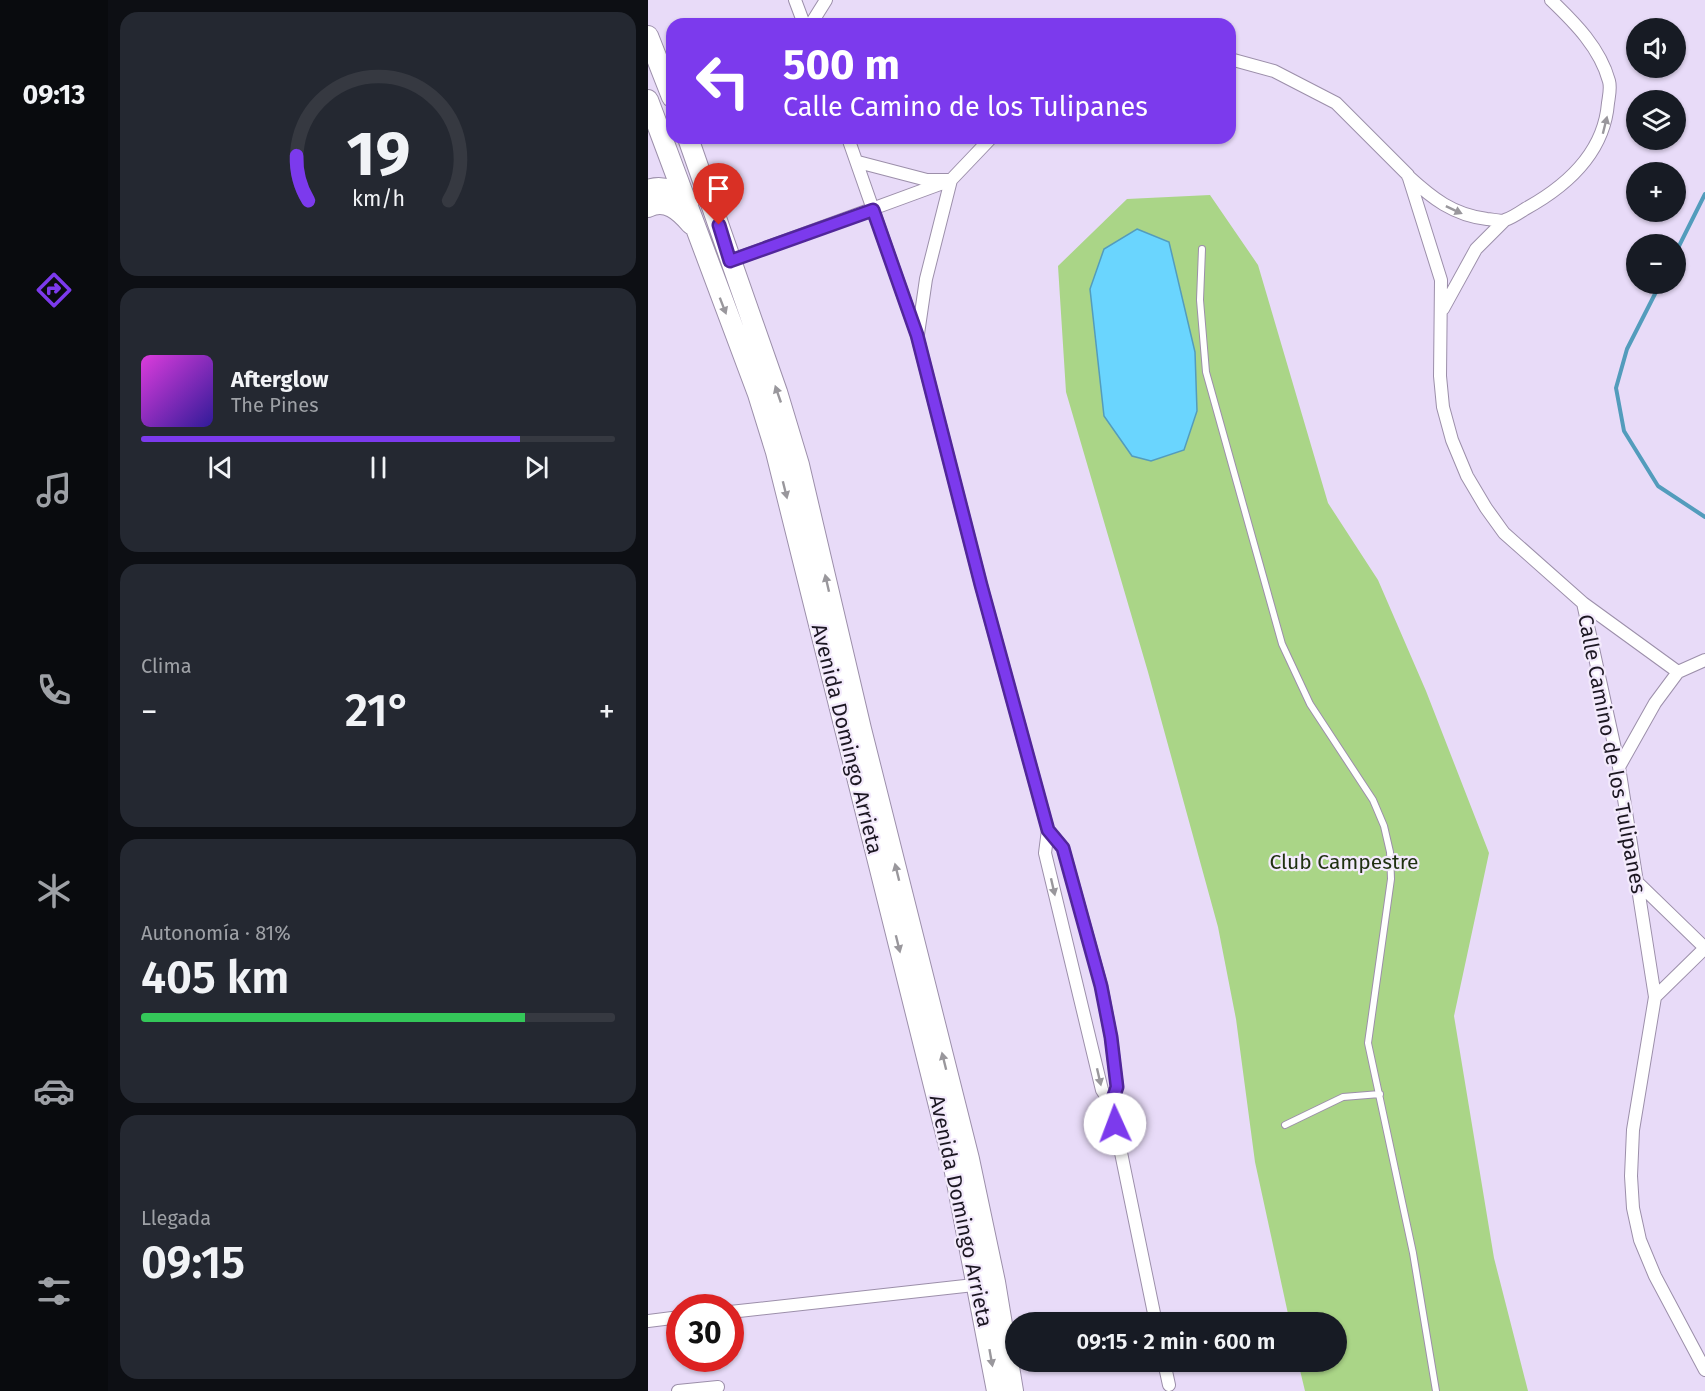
<!DOCTYPE html>
<html lang="es">
<head>
<meta charset="utf-8">
<style>
  body { margin:0; font-family:"Fira Sans",sans-serif; background:#242831; color:#f1f3f6; height:100vh; display:flex; flex-direction:column; font-size:22px; white-space:nowrap }
  * { box-sizing:border-box; margin:0 }
  p { font-size:20px; color:#9ea1a6 }
  .icon { flex:none; width:33px; height:33px; fill:none; stroke:currentColor; stroke-width:2; stroke-linecap:round; stroke-linejoin:round }
  .map { position:relative; flex:1; overflow:hidden }
  .panel { display:flex; flex-direction:column; gap:12px; padding:12px; background:#0d0f14; width:540px }
  .panel>* { flex:none }
  .hud { position:absolute; left:18px; top:18px; width:570px; height:126px; border-radius:18px; box-shadow:0 2px 4px #0004; background:#7c3aed; color:#fff; overflow:hidden }
  .fabs { position:absolute; left:978px; top:18px; display:grid; gap:12px }
  .fabs a { display:grid; place-items:center; width:60px; height:60px; border-radius:50%; background:#171b24; box-shadow:0 2px 4px #0004; font-size:30px }
  .speed { position:absolute; left:18px; top:1294px; display:flex; gap:12px; font-size:30px; font-weight:700; text-align:center }
  .speed>* { display:grid; place-content:center; width:78px; height:78px; border-radius:50%; background:#171b24; box-shadow:0 2px 4px #0004; line-height:1 }
  .speed .limit { border:9px solid #d22; background:#fff; color:#111 }
  .pin { position:absolute; display:grid; place-items:center; width:51px; height:51px; color:#fff; margin:-62px -26px; border-radius:50% 50% 50% 0; rotate:-45deg; box-shadow:0 0 6px #0007 }
  .pin .icon { rotate:45deg }
  .me { position:absolute; width:66px; margin:-33px; rotate:358deg; stroke-linejoin:round; filter:drop-shadow(0 0 4px #0008) }
  .turn { display:flex; align-items:center; gap:21px; height:126px; padding:0 18px; font-size:27px }
  .turn .icon { width:78px; height:78px; stroke-width:2.5 }
  .turn b { display:block; font-size:42px; line-height:51px }
  .big { font-size:45px; font-weight:600; line-height:1.1 }
  .panel .card { flex:1; display:flex; flex-direction:column; justify-content:center; gap:9px; min-width:0; padding:0 21px; border-radius:18px; background:#242831 }
  .panel .dial { align-items:center; gap:0 }
  .dial svg { height:156px; overflow:visible; fill:none; stroke:#363941; stroke-width:7; stroke-linecap:round; text-anchor:middle }
  .dial text { fill:#f1f3f6; stroke:none }
  .song { display:flex; align-items:center; gap:18px }
  .cover { width:72px; height:72px; border-radius:9px; background:linear-gradient(135deg,hsl(300 70% 55%),hsl(250 70% 35%)) }
  .played { height:6px; border-radius:3px; background:linear-gradient(90deg,#7c3aed 80%,#363941 80%) }
  .keys { display:flex; justify-content:space-around; direction:ltr }
  .heat { display:flex; justify-content:space-between; align-items:center; font-size:33px; direction:ltr }
  .charge { height:9px; border-radius:4px; background:linear-gradient(90deg,#34c759 81%,#363941 0) }
  .trip { position:absolute; left:357px; top:1312px; width:342px; height:60px; border-radius:30px; background:#171b24; box-shadow:0 2px 4px #0004; font-weight:600; line-height:60px; text-align:center }
  main { display:flex; flex:1; min-height:0 }
  .menu { display:flex; flex-direction:column; width:108px; justify-content:space-around; align-items:center; background:#090b0e; color:#9ea1a6 }
  .menu .icon { width:42px; height:42px }
  .menu .current { color:#7c3aed }
  .menu b { font-size:27px; color:#f1f3f6 }
  .map>svg:first-child { display:block }
  .green { fill:#aad587 }
  .water { fill:#6ad5fe; stroke:#539cbc; stroke-width:1.5 }
  .lines { fill:none; stroke-linecap:round; stroke-linejoin:round }
  .stream { stroke:#539cbc; stroke-width:4 }
  .service-casing { stroke:#9c8faa; stroke-width:8 }
  .minor-casing { stroke:#9c8faa; stroke-width:14 }
  .primary-casing { stroke:#9c8faa; stroke-width:22 }
  .service { stroke:#fff; stroke-width:6 }
  .minor { stroke:#fff; stroke-width:12 }
  .primary { stroke:#fff; stroke-width:20 }
  .oneway { fill:#99979c }
  .route-casing { stroke:#51269a; stroke-width:15 }
  .route { stroke:#7c3aed; stroke-width:10 }
  .labels { text-anchor:middle; dominant-baseline:central; stroke-width:4.5; stroke-linejoin:round; paint-order:stroke }
  .street-label { font-size:21px; fill:#1c1722; stroke:#f3eafc }
  .park-label { font-size:21px; fill:#1f3010; stroke:#f3eafc }
</style>
</head>
<body>
<main>
<nav class="menu">
<b>09:13</b>
<svg class="icon current" aria-label="directions" viewBox="0 0 24 24"><path d="M12 3l9 9-9 9-9-9zM9 14v-3h6M13 9l2 2-2 2"/></svg>
<svg class="icon" aria-label="music" viewBox="0 0 24 24"><path d="M9 18V5l10-2v13"/><circle cx="6" cy="18" r="3"/><circle cx="16" cy="16" r="3"/></svg>
<svg class="icon" aria-label="phone" viewBox="0 0 24 24"><path d="M5 4h4l2 5-3 2q2 4 5 5l2-3 5 2v4C11 20 4 13 5 4z"/></svg>
<svg class="icon" aria-label="climate" viewBox="0 0 24 24"><path d="M12 3v18M4 7l16 10M4 17L20 7"/></svg>
<svg class="icon" aria-label="car" viewBox="0 0 24 24"><path d="M5 17H2v-5l4-1 3-4h7l3 4 3 1v5h-3M9 17h6M6 11h13"/><circle cx="7" cy="17" r="2"/><circle cx="17" cy="17" r="2"/></svg>
<svg class="icon" aria-label="filters" viewBox="0 0 24 24"><path d="M4 7h16M4 17h16"/><circle cx="9" cy="7" r="2"/><circle cx="15" cy="17" r="2"/></svg>
</nav>
<section class="panel">
<div class="card dial"><svg viewBox="0 0 100 80">
<path d="M14 69A42 42 0 1 1 86 69"/>
<path d="M14 69A42 42 0 0 1 8 46" stroke="#7c3aed"/>
<text x="50" y="56" font-size="32" font-weight="700">19</text>
<text x="50" y="72" font-size="11">km/h</text>
</svg></div>
<div class="card">
<div class="song"><i class="cover"></i><div><b>Afterglow</b><p>The Pines</p></div></div>
<div class="played"></div>
<div class="keys"><svg class="icon" aria-label="previous" viewBox="0 0 24 24"><path d="M18 5L8 12l10 7zM5 5v14"/></svg><svg class="icon" aria-label="pause" viewBox="0 0 24 24"><path d="M8 5v14M16 5v14"/></svg><svg class="icon" aria-label="next" viewBox="0 0 24 24"><path d="M6 5l10 7-10 7zM19 5v14"/></svg></div>
</div>
<div class="card"><p>Clima</p>
<div class="heat"><a>−</a><b class="big">21°</b><a>+</a></div>
</div>
<div class="card"><p>Autonomía · 81%</p><b class="big">405 km</b><div class="charge"></div></div>
<div class="card"><p>Llegada</p><b class="big">09:15</b></div>
</section>
<div class="map">
<svg width="1057" height="1391" viewBox="0 0 1057 1391">
  <rect width="100%" height="100%" fill="#e8dbf8"/>
  <path class="green" d="M 562,195 L 610,265 L 680,503 L 730,580 L 778,691 L 841,853 L 806,1016 L 846,1258 L 880,1391 L 657,1391 L 650,1362 L 688,1362 L 688,1323 L 642,1323 L 607,1162 L 588,1019 L 570,927 L 500,672 L 418,392 L 410,266 L 479,199 Z"/>
  <path class="water" d="M 489,229 L 521,242 L 547,352 L 549,411 L 536,450 L 503,461 L 484,456 L 456,416 L 442,289 L 456,249 Z"/>
  <g class="lines">
    <path class="stream" d="M 1028,252 L 1057,194
      M 1012,284 L 979,349 L 968,388 L 976,431 L 1010,486 L 1057,517"/>
    <g class="service-casing">
      <path id="service" d="M 554,249 L 552,300 L 558,372 L 634,644 L 662,704 L 725,800 L 736,826 L 742,852 L 743,879 L 720,1043 L 765,1253 L 788,1391
        M 637,1125 L 695,1097 L 732,1094"/>
    </g>
    <g class="minor-casing">
      <path id="minor" d="M 147,0 L 156,24
        M 163,24 L 178,0
        M 582,59 L 626,71 L 688,103 L 760,175 L 793,280 L 792,376 L 795,407 L 804,440 L 819,476 L 838,508 L 856,533 L 935,603 L 971,767 L 1007,997 L 985,1130 L 983,1176 L 985,1208 L 992,1240 L 1007,1276 L 1057,1370
        M 200,138 L 269,335 L 333,585 L 400,830 L 397,853 L 454,1090 L 463,1104 L 508,1323
        M 210,162 L 279,180 L 303,180 L 278,279 L 270,334
        M 760,176 C 784,198 805,215 839,219 C 844,219 852,222 857,220 C 863,218 871,213 877,209 C 919,186 956,153 960,103 C 961,96 963,88 961,81 C 952,48 927,23 903,0
        M 82,261 L 303,180 L 343,138
        M 795,309 L 828,249 L 856,221
        M 935,603 L 1030,672
        M 971,767 L 1007,703 L 1030,672 L 1057,660
        M 400,830 L 415,848 L 453,985 L 463,1037 L 469,1087 L 463,1104
        M 989,882 L 1054,945 L 1055,950 L 1007,997
        M 82,1312 L 335,1284
        M 0,1321 L 32,1317
        M 516,1362 L 521,1385
        M 30,1391 L 70,1387"/>
    </g>
    <g class="primary-casing">
      <path id="primary" d="M 0,36 L 24,97
        M 0,100 L 110,394 L 128,452 L 305,1162 L 349,1391
        M 40,138 L 129,392 L 151,465 L 213,729 L 321,1159 L 347,1282 L 365,1391
        M 0,190 C 15,184 29,192 41,201
        M 0,207 C 18,198 32,211 43,224"/>
    </g>
    <use href="#service" class="service"/>
    <use href="#minor" class="minor"/>
    <use href="#primary" class="primary"/>
  </g>
  <defs><path id="oneway-solid" d="M-6-.8H1V-3.2L6.5 0L1 3.2V.8H-6Z" transform="scale(1.5)"/></defs>
  <g class="oneway">
    <use href="#oneway-solid" transform="translate(957 125) rotate(-76)"/>
    <use href="#oneway-solid" transform="translate(806 210) rotate(25)"/>
    <use href="#oneway-solid" transform="translate(75 306) rotate(69)"/>
    <use href="#oneway-solid" transform="translate(130 394) rotate(-109)"/>
    <use href="#oneway-solid" transform="translate(137 490) rotate(76)"/>
    <use href="#oneway-solid" transform="translate(179 583) rotate(-103)"/>
    <use href="#oneway-solid" transform="translate(249 872) rotate(-104)"/>
    <use href="#oneway-solid" transform="translate(405 887) rotate(77)"/>
    <use href="#oneway-solid" transform="translate(250 944) rotate(76)"/>
    <use href="#oneway-solid" transform="translate(296 1061) rotate(-104)"/>
    <use href="#oneway-solid" transform="translate(451 1077) rotate(77)"/>
    <use href="#oneway-solid" transform="translate(343 1358) rotate(80)"/>
  </g>
  <g class="lines">
    <g class="route-casing">
      <path id="route" d="M 71,225 L 82,261 L 225,210 L 269,335 L 333,585 L 400,830 L 415,848 L 453,986 L 463,1037 L 469,1087 L 463,1104 L 467,1124"/>
    </g>
    <use href="#route" class="route"/>
  </g>
  <g class="labels">
    <g class="street-label">
      <text transform="translate(199 739) rotate(76)">Avenida Domingo Arrieta</text>
      <text transform="translate(964 754) rotate(79)">Calle Camino de los Tulipanes</text>
      <text transform="translate(313 1211) rotate(78)">Avenida Domingo Arrieta</text>
    </g>
    <g class="park-label">
      <text x="696" y="862">Club Campestre</text>
    </g>
  </g>
</svg>
<div class="fabs">
<a><svg class="icon" aria-label="sound" viewBox="0 0 24 24"><path d="M4 9h4l5-4v14l-5-4H4zM17 9q2 3 0 6"/></svg></a>
<a><svg class="icon" aria-label="layers" viewBox="0 0 24 24"><path d="M12 4l9 5-9 5-9-5zM3 14l9 5 9-5"/></svg></a>
<a>+</a>
<a>−</a>
</div>
<div class="speed"><div class="limit">30</div></div>
<div class="pin" style="left:71px;top:225px;background:#d93025"><svg class="icon" aria-label="arrive" viewBox="0 0 24 24"><path d="M6 21V4h12l-3 4 3 4H6"/></svg></div>
<svg class="me" style="left:467px;top:1124px" viewBox="-20 -20 40 40"><circle r="19" fill="#fff"/><path d="M0-13L10 11 0 6-10 11z" fill="#7c3aed"/></svg>
<div class="trip">09:15 · 2 min · 600 m</div>
<div class="hud">
<div class="turn"><svg class="icon" aria-label="left" viewBox="0 0 24 24"><path d="M17 20v-9H6M10 6l-5 5 5 5"/></svg><div><b>500 m</b>Calle Camino de los Tulipanes</div></div>
</div>
</div>
</main>
</body>
</html>
